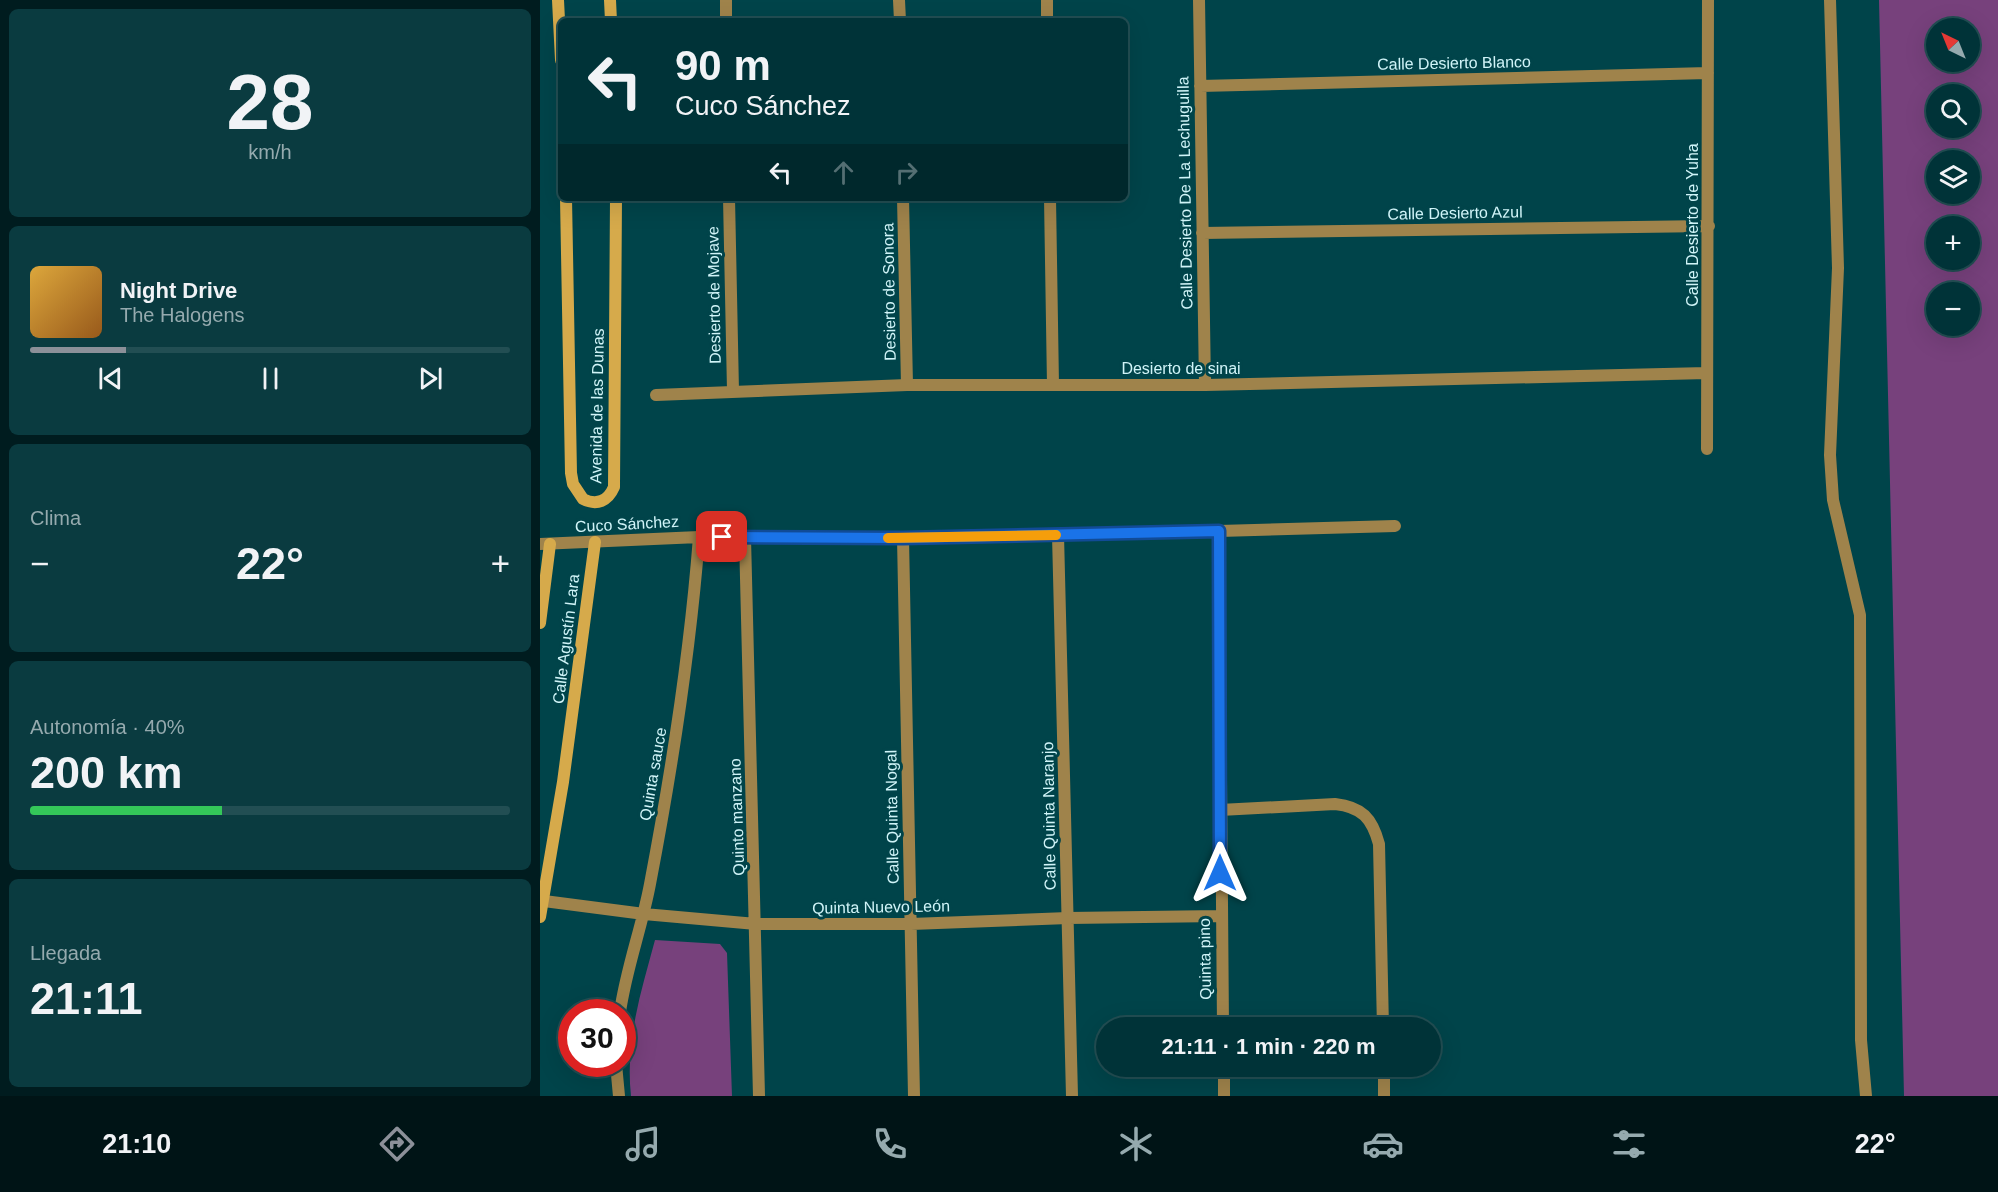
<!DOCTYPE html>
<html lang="es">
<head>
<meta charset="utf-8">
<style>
  body { margin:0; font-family:Helvetica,sans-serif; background:#0a3b40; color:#f1f3f6; height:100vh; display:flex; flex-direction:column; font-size:22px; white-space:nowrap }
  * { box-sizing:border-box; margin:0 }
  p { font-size:20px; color:#95aaae }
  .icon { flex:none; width:33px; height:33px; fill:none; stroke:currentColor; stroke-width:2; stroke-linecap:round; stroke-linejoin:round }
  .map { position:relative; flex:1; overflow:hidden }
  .panel { display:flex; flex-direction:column; gap:9px; padding:9px; background:#001c1f; width:540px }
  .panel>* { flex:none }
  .banner { position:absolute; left:18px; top:18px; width:570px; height:183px; border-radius:9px; box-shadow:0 6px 24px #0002,0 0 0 2px #224e53; background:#003338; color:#f1f3f6; overflow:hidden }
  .needle { width:39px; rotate:317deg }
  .controls { position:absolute; left:1386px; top:18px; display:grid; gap:12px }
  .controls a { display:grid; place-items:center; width:54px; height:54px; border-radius:50%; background:#003338; box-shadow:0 6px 24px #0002,0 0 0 2px #224e53; font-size:30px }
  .speed { position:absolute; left:18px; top:999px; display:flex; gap:12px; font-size:30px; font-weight:700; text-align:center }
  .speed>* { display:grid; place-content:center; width:78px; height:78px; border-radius:50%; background:#003338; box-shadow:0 6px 24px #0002,0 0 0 2px #224e53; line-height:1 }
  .speed .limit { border:9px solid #d22; background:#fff; color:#111 }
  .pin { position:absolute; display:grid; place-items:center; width:51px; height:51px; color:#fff; margin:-26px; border-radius:12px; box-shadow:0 3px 9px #0006 }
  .me { position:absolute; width:66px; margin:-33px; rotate:0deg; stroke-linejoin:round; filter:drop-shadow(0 0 4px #0008) }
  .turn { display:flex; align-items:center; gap:21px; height:126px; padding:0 18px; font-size:27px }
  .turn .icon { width:78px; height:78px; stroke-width:2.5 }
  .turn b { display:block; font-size:42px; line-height:51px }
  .lanes { display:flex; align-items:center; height:57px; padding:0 18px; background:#0003; justify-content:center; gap:30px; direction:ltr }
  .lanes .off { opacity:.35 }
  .big { font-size:45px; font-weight:600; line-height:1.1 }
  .panel .widget { flex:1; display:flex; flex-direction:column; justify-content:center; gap:9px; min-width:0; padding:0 21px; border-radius:9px; background:#0a3b40 }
  .panel .dial { align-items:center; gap:0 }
  .dial b { font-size:78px; line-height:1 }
  .song { display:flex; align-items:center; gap:18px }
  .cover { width:72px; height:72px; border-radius:9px; background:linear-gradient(135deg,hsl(40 70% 55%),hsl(30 70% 35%)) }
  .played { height:6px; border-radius:3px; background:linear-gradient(90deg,#8c9099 20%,#224e53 20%) }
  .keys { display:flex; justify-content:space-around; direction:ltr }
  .heat { display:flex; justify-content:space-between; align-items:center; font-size:33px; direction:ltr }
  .charge { height:9px; border-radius:4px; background:linear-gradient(90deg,#34c759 40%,#224e53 0) }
  .trip { position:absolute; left:556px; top:1017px; width:345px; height:60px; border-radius:30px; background:#003338; box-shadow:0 6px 24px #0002,0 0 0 2px #224e53; font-weight:600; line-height:60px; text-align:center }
  .tab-bar { display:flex; height:96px; justify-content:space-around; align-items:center; background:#001416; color:#95aaae }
  .tab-bar .icon { width:42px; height:42px }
  .tab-bar .selected { color:#8c9099 }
  .tab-bar b { font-size:27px; color:#f1f3f6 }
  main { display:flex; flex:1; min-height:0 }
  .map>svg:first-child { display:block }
  .green { fill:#77417c; fill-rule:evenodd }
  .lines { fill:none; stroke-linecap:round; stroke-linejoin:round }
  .lane { stroke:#9f834b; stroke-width:12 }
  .street { stroke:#9f834b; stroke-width:12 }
  .secondary { stroke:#d6aa4b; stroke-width:12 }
  .route-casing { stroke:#114b97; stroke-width:15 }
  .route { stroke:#1a73e8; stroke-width:10 }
  .slow { stroke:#f59e0b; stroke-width:10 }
  .labels { text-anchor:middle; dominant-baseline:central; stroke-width:6; stroke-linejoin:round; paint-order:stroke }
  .street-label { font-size:16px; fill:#d0f4f8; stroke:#00444a }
</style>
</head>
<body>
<main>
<section class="panel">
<div class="widget dial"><b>28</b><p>km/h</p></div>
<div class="widget">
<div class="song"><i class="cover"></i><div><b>Night Drive</b><p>The Halogens</p></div></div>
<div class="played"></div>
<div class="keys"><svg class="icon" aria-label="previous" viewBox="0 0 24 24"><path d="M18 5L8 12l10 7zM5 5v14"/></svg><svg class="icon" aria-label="pause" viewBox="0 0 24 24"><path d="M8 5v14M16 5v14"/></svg><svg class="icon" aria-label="next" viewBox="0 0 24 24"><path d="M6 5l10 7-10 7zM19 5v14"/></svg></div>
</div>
<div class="widget"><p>Clima</p>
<div class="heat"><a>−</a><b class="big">22°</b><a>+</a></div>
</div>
<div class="widget"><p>Autonomía · 40%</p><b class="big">200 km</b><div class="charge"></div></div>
<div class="widget"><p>Llegada</p><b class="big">21:11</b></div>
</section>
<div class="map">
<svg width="1458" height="1096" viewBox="0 0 1458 1096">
  <rect width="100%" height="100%" fill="#00444a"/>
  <path class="green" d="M 1339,0 L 1458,0 L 1458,1096 L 1364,1096 ZM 1396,28 L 1430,28 L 1430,62 L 1396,62 ZM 1396,94 L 1430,94 L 1430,128 L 1396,128 ZM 1396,160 L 1430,160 L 1430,194 L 1396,194 ZM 1396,226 L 1430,226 L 1430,260 L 1396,260 ZM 1396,292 L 1430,292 L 1430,326 L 1396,326 Z
    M 115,940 L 180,944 L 187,953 L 192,1096 L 91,1096 C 85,1041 101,992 115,940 Z"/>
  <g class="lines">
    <path class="lane" d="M 679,531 L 855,526"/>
    <path class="street" d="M 186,0 L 186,21
      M 359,0 L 360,21
      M 507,0 L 507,21
      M 659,0 L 665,385
      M 1290,0 L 1298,268 L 1290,455 L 1293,500 L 1320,615 L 1321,1040 L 1326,1096
      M 660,86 L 1168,73
      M 189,198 L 193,391
      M 363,198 L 367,385
      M 510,198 L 513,385
      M 662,233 L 1169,226
      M 116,395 L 367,385 L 665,385 L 1167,373
      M 1167,449 L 1168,0
      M 518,535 L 532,1096
      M 205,538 L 219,1096
      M 363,538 L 374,1096
      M 0,544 L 159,537 L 363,538 L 679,531 L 683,1028
      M 680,810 L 795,804 C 822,807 832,818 839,844 L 843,1028
      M 4,901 L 104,914 L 216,924 L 371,924 L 528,918 L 680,916
      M 80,1012 C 86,969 102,927 110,884 C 132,769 150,654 159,537
      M 76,1064 L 79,1096
      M 684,1066 L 684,1096
      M 844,1066 L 844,1096"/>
    <path class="secondary" d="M 18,0 L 21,60
      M 70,0 L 71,21
      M 26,198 L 31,473 L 33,484 L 43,499 C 57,506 68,501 74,487 L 76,198
      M 0,623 L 10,544
      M 0,917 L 23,782 L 55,542"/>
  </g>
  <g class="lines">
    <g class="route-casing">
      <path id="route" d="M 182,537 L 363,538 L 679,531 L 680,873"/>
    </g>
    <use href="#route" class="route"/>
    <path class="slow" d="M 348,538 L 516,535"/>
  </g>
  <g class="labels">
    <g class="street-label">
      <text transform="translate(914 63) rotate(-1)">Calle Desierto Blanco</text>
      <text transform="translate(645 193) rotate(-91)">Calle Desierto De La Lechuguilla</text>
      <text transform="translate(915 213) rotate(-1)">Calle Desierto Azul</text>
      <text transform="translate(1152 225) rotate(-90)">Calle Desierto de Yuha</text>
      <text transform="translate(349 292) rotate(-91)">Desierto de Sonora</text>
      <text transform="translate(174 295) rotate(-91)">Desierto de Mojave</text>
      <text x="641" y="368">Desierto de sinai</text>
      <text transform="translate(57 406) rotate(-89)">Avenida de las Dunas</text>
      <text transform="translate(87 524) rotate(-3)">Cuco Sánchez</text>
      <text transform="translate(26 639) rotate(-83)">Calle Agustín Lara</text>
      <text transform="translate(113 774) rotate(-80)">Quinta sauce</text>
      <text transform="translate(509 816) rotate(-91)">Calle Quinta Naranjo</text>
      <text transform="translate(197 817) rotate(-92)">Quinto manzano</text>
      <text transform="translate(352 817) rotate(-91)">Calle Quinta Nogal</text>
      <text transform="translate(341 907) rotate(-1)">Quinta Nuevo León</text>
      <text transform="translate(665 959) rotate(-91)">Quinta pino</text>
    </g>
  </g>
</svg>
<div class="controls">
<a><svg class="needle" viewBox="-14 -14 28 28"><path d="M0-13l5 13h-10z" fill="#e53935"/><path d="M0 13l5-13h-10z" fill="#95aaae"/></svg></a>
<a><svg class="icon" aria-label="search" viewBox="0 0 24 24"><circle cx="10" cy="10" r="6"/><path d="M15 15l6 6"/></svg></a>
<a><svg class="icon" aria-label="layers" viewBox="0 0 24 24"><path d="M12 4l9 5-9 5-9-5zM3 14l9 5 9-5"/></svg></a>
<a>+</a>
<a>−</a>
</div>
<div class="speed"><div class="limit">30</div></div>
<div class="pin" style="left:182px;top:537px;background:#d93025"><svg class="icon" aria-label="arrive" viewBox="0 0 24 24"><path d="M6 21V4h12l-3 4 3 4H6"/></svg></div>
<svg class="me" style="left:680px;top:873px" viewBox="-20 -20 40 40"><path d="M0-17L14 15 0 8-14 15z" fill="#1a73e8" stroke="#fff" stroke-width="4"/></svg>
<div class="trip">21:11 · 1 min · 220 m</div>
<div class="banner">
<div class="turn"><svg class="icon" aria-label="left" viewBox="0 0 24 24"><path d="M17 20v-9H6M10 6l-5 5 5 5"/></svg><div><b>90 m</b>Cuco Sánchez</div></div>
<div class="lanes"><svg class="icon" aria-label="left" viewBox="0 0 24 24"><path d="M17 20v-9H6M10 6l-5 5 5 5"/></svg><svg class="icon off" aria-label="ahead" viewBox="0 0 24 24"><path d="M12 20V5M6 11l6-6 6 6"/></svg><svg class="icon off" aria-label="right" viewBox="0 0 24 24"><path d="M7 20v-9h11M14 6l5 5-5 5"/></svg></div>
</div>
</div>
</main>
<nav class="tab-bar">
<b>21:10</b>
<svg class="icon selected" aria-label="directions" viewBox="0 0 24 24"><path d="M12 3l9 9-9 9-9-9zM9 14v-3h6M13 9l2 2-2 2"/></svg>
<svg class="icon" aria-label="music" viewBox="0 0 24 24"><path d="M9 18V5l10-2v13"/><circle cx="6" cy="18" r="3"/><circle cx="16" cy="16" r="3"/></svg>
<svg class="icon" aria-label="phone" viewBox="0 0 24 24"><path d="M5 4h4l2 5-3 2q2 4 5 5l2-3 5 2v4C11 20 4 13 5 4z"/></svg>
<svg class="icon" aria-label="climate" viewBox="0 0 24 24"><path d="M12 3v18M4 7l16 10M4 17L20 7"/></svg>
<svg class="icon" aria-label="car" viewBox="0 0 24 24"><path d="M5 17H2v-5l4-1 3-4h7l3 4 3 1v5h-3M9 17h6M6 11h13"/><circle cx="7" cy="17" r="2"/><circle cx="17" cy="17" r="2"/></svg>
<svg class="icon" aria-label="filters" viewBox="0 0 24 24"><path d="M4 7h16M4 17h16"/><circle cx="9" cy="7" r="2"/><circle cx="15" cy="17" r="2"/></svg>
<b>22°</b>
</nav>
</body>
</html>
